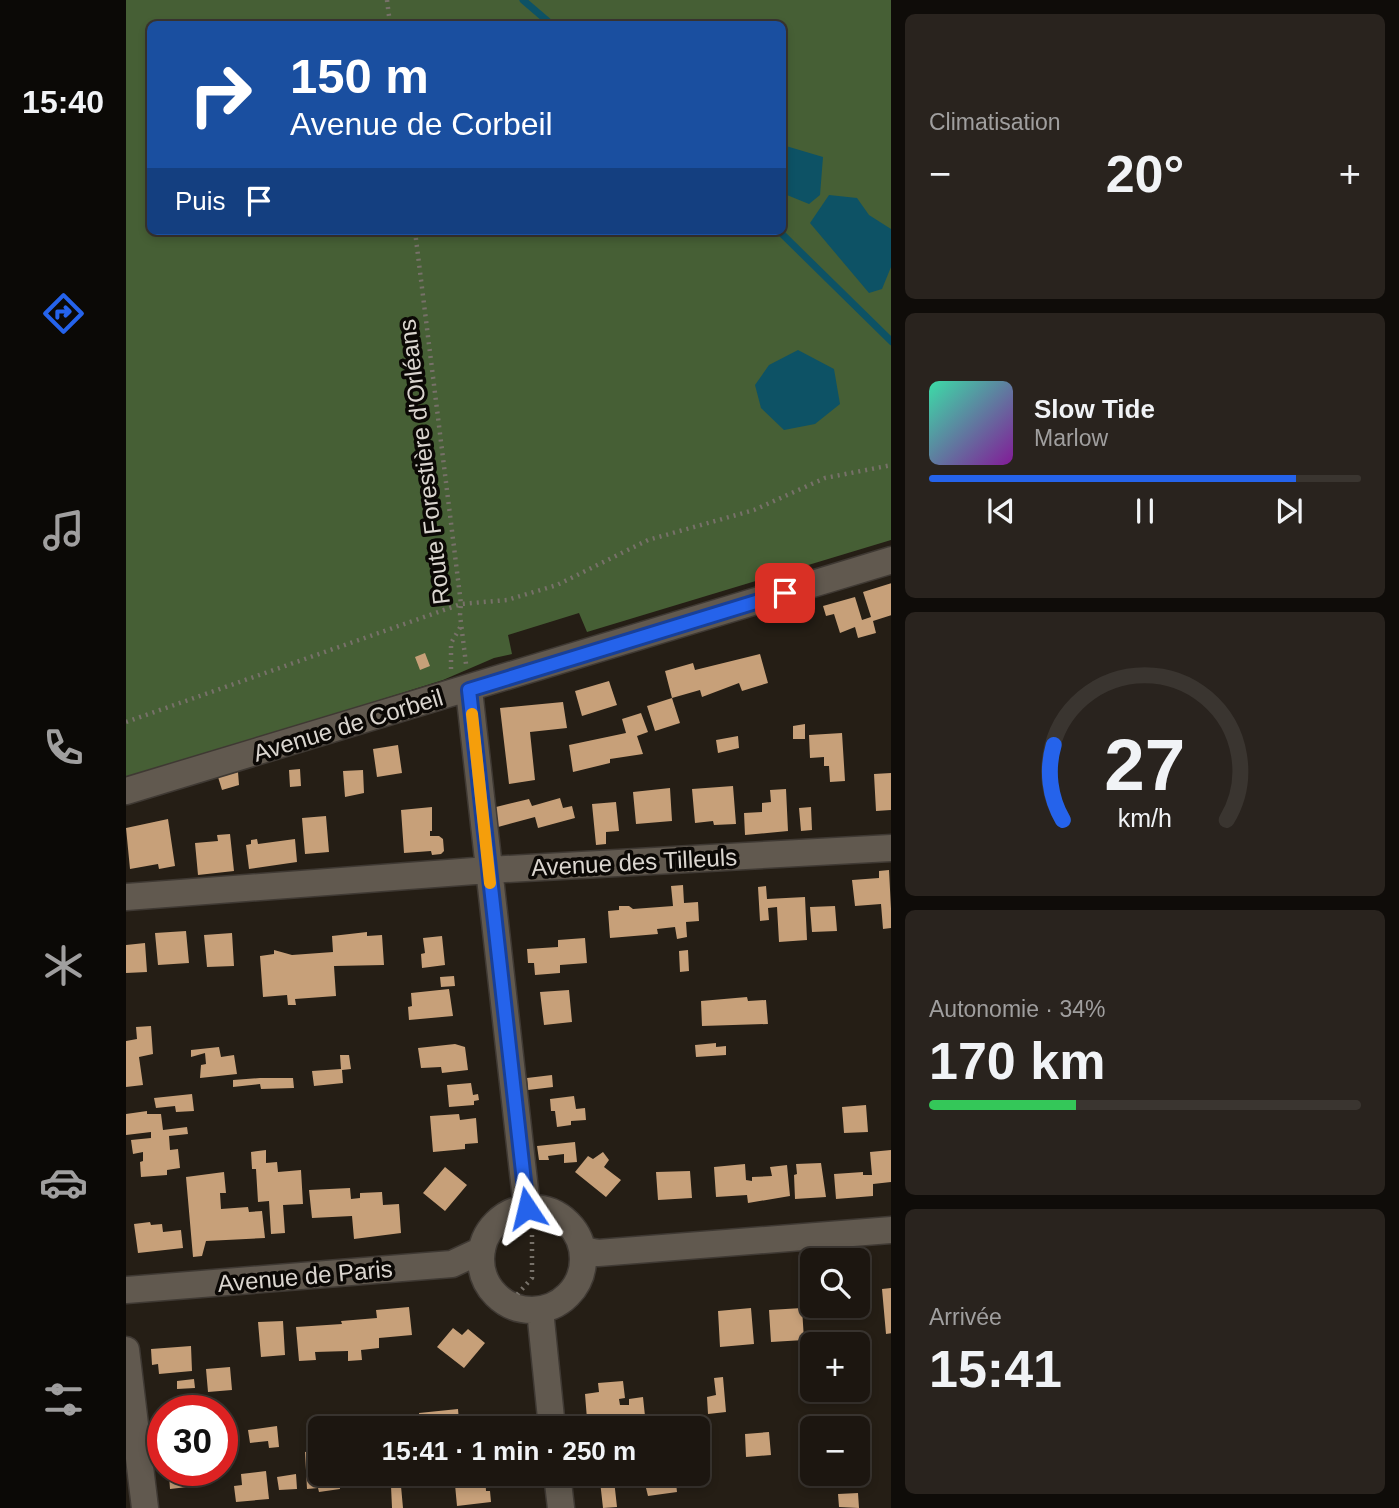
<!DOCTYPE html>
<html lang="fr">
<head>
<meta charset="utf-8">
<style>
  body { margin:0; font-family:Helvetica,sans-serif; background:#29231e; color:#f1f3f6; height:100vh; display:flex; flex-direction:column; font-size:26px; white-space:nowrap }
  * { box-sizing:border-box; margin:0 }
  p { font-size:23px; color:#a09f9f }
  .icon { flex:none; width:38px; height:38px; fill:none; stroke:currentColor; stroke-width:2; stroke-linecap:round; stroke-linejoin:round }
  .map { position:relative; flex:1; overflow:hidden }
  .panel { display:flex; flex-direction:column; gap:14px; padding:14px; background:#0f0c09; width:508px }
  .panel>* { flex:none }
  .hud { position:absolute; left:21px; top:21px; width:639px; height:214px; border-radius:10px; box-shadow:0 4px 10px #0003,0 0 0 2px #3a3530; background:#1a4fa0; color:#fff; overflow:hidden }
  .tools { position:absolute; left:674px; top:1248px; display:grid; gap:14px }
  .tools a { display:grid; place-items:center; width:70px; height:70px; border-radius:10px; background:#1c1610; box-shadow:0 4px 10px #0003,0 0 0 2px #3a3530; font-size:35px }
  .speed { position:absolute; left:21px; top:1395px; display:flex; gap:14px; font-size:35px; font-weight:700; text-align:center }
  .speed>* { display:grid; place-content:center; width:91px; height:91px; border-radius:50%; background:#1c1610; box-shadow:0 4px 10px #0003,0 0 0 2px #3a3530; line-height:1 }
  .speed .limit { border:10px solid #d22; background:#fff; color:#111 }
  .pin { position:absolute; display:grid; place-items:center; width:60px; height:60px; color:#fff; margin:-30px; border-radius:14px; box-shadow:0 4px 10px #0006 }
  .me { position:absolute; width:77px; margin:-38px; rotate:350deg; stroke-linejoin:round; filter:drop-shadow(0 0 5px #0008) }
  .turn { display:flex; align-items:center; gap:24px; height:147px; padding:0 28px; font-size:32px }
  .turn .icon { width:91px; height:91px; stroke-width:2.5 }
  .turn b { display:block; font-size:49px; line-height:60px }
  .then { display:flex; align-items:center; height:66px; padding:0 28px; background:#0003; gap:14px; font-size:26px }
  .big { font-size:52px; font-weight:700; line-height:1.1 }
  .panel .widget { flex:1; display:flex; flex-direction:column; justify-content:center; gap:10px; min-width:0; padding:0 24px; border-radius:10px; background:#29231e }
  .panel .dial { align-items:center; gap:0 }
  .dial svg { height:182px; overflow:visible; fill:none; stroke:#3a3530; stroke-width:7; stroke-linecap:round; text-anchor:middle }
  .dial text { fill:#f1f3f6; stroke:none }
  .song { display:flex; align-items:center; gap:21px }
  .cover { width:84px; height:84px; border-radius:10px; background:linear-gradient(135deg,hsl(160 70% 55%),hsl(290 70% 35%)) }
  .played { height:7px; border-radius:4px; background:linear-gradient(90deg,#2563eb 85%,#3a3530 85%) }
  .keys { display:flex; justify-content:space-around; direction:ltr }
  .heat { display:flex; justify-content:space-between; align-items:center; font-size:38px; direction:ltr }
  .charge { height:10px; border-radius:5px; background:linear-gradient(90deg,#34c759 34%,#3a3530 0) }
  .trip { position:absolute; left:182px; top:1416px; width:402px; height:70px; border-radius:10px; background:#1c1610; box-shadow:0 4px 10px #0003,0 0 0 2px #3a3530; font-weight:700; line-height:70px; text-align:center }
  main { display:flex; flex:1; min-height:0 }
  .dock { display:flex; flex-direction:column; width:126px; justify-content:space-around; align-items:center; background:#0b0906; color:#a09f9f }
  .dock .icon { width:49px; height:49px }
  .dock .current { color:#2563eb }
  .dock b { font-size:32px; color:#f1f3f6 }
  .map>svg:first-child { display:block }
  .forest { fill:#465f35; fill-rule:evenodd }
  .water { fill:#0d5265 }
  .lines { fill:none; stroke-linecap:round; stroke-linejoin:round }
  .stream { stroke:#0d5265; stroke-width:7 }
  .building { fill:#c7a079 }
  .minor-casing { stroke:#3f3933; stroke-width:29 }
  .path { stroke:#777169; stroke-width:4.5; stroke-dasharray:2 5; stroke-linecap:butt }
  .minor { stroke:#61594f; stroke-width:26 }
  .route-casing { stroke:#184099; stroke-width:18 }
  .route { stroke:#2563eb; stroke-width:12 }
  .slow { stroke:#f59e0b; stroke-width:12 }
  .labels { text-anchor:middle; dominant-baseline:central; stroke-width:7; stroke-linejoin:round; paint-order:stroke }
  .street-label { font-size:24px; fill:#dad5cf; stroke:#0b0805 }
</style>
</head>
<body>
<main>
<nav class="dock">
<b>15:40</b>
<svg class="icon current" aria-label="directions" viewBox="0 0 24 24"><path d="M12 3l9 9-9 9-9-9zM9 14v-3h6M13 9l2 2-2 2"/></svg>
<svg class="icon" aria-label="music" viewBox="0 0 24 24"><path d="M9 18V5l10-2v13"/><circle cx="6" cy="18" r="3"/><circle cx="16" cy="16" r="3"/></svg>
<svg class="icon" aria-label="phone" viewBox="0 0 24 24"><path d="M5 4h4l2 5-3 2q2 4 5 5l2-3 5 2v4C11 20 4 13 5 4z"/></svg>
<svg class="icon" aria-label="climate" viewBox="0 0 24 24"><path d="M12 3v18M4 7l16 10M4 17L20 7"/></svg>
<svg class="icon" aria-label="car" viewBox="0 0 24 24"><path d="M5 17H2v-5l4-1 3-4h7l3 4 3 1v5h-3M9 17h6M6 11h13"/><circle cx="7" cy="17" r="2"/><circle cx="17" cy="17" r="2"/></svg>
<svg class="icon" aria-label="filters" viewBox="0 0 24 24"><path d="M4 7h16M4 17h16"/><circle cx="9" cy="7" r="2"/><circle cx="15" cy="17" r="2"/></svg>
</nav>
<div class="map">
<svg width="766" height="1508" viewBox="0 0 766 1508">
  <rect width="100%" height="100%" fill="#251e15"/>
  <path class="forest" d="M 0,0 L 765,0 L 765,540 L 461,632 L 453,613 L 382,635 L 386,654 L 368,658 L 317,680 L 0,780 ZM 24,24 L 656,24 L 656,231 L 24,231 Z"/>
  <path class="water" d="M 660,146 L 697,157 L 694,195 L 683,204 L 656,193 L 656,148 Z
    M 703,195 L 731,198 L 743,215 L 765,229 L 765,267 L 756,289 L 743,293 L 684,223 Z
    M 672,350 L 708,369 L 714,404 L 689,424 L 658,430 L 635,408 L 629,385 L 643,365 Z"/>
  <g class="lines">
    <path class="stream" d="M 397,0 L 425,24
      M 653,231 L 766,342"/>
  </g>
  <path class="building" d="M 766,583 L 766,615 L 747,621 L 750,633 L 732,638 L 729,627 L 714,633 L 708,614 L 700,616 L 697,606 L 729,597 L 736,620 L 745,617 L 737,592 Z
    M 299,653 L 304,666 L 294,670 L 289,657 Z
    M 634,654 L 642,683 L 616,691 L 613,683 L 576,697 L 574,690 L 546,698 L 539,671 L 567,663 L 569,670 Z
    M 483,681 L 491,705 L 456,716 L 449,691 Z
    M 546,698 L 554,723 L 529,731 L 521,706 Z
    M 437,702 L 441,728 L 404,732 L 409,780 L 383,784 L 374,708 Z
    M 515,713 L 522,732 L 511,736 L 517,754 L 484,759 L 484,763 L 447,772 L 443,745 L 500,733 L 496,719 Z
    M 679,724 L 679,739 L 667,739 L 667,726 Z
    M 716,733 L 719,781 L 704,782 L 703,766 L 698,766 L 698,757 L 684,758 L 683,735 Z
    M 612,736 L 613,748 L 592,753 L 590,740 Z
    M 272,745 L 276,773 L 251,777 L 247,749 Z
    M 174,769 L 175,786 L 164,787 L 163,770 Z
    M 237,770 L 238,793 L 219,797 L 217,771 Z
    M 112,772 L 113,785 L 96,790 L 92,777 Z
    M 766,773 L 766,810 L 750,811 L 748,774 Z
    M 607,786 L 610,824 L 588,825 L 587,821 L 569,823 L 566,789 Z
    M 544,788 L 546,821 L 510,824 L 507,792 Z
    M 660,789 L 662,831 L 619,835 L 618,813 L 636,812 L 636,803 L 645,802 L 644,790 Z
    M 434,798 L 437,808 L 446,806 L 449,818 L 412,828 L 409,817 L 372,827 L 370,807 L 403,799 L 406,806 Z
    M 490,802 L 493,831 L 480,832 L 480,844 L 470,845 L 466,804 Z
    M 306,807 L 306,831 L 304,831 L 304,836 L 313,836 L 317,839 L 318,851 L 315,854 L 306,855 L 305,851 L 278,853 L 275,810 Z
    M 685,807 L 686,830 L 675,831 L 673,808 Z
    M 200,816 L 203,852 L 179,854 L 176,818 Z
    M 42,819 L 49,866 L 33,869 L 32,864 L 4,869 L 0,828 Z
    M 104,834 L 108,871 L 72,875 L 69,843 L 92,841 L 91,835 Z
    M 131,839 L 132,844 L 169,839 L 171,862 L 123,869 L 120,845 L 125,844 L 125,840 Z
    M 763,870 L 766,928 L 757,929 L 755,904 L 729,906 L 726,880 L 753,878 L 753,871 Z
    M 557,885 L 558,903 L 572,902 L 573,921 L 560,922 L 561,937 L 551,939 L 549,927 L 531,929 L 532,934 L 484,938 L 482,911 L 493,910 L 493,906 L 503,906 L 507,909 L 547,906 L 545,886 Z
    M 640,886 L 641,899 L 679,897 L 681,940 L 653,942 L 651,907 L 642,908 L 643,920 L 634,921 L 632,887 Z
    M 709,906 L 711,931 L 686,932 L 684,907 Z
    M 60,931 L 63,963 L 32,965 L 29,933 Z
    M 241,932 L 241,936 L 256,935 L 258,965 L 208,966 L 210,996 L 169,999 L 170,1005 L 162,1005 L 161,995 L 137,997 L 134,956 L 148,954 L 148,950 L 166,955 L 207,952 L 206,936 Z
    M 106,933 L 108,966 L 81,967 L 78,935 Z
    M 316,936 L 319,965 L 296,968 L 295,954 L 299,953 L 297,938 Z
    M 459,938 L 461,963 L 434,965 L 434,973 L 409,975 L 408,963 L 402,963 L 401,949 L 432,947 L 432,940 Z
    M 19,943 L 21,972 L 0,973 L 0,945 Z
    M 562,950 L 563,971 L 554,972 L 553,951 Z
    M 328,976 L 329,986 L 315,987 L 314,977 Z
    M 323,989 L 327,1016 L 283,1020 L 282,1007 L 286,1006 L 285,993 Z
    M 443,990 L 446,1022 L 418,1025 L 414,992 Z
    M 621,997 L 622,1001 L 640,1000 L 642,1024 L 576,1026 L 575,1001 Z
    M 25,1026 L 27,1054 L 13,1057 L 17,1085 L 0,1087 L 0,1041 L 11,1039 L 10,1027 Z
    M 590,1043 L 590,1047 L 600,1046 L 600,1055 L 570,1057 L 569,1045 Z
    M 329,1044 L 339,1047 L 342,1070 L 316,1073 L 315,1067 L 295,1068 L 292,1048 Z
    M 93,1047 L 95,1057 L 108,1055 L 111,1074 L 74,1078 L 75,1065 L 80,1064 L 79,1053 L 65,1057 L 65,1050 Z
    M 214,1055 L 223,1055 L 225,1069 L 216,1070 L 217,1083 L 188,1086 L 186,1071 L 215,1069 Z
    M 426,1075 L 427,1087 L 402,1090 L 401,1078 Z
    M 134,1078 L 167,1078 L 168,1088 L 135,1089 L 134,1084 L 107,1087 L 107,1080 Z
    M 345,1083 L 347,1095 L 352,1094 L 353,1100 L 348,1101 L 348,1105 L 323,1107 L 321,1085 Z
    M 66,1094 L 68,1111 L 50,1112 L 49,1106 L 30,1108 L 28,1098 Z
    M 448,1096 L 450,1109 L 459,1108 L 460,1120 L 445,1121 L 445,1125 L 431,1127 L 429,1111 L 425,1111 L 424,1099 Z
    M 740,1105 L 742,1132 L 718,1133 L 716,1107 Z
    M 21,1111 L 21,1114 L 35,1114 L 37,1130 L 61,1127 L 62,1134 L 43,1136 L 44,1150 L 52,1149 L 54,1168 L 41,1170 L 41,1175 L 15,1177 L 14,1162 L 17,1161 L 17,1152 L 7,1154 L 5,1140 L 25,1138 L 25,1132 L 0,1135 L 0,1114 Z
    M 333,1114 L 334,1120 L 350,1118 L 352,1143 L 339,1144 L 339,1149 L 307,1152 L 304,1116 Z
    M 449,1142 L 451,1162 L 438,1163 L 438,1154 L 422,1156 L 423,1160 L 413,1160 L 411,1146 Z
    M 140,1150 L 140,1163 L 151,1162 L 152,1172 L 175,1170 L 177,1204 L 157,1205 L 159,1233 L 145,1234 L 143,1201 L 132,1202 L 130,1169 L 126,1169 L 125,1152 Z
    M 766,1150 L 766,1182 L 747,1184 L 747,1196 L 710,1199 L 708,1174 L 737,1172 L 737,1175 L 746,1175 L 744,1152 Z
    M 477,1152 L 483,1160 L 478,1167 L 495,1180 L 480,1197 L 449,1172 L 462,1156 L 467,1159 Z
    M 695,1163 L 700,1197 L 669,1199 L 668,1175 L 671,1174 L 670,1164 Z
    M 619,1164 L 620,1180 L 626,1181 L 626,1177 L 646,1176 L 644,1167 L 661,1165 L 664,1196 L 622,1203 L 621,1195 L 590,1197 L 588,1167 Z
    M 319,1167 L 341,1185 L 319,1211 L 297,1193 Z
    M 564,1171 L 566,1198 L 532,1200 L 530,1172 Z
    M 98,1172 L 100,1193 L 94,1193 L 95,1209 L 122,1207 L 123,1212 L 136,1211 L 139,1238 L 80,1241 L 76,1256 L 67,1257 L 60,1177 Z
    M 224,1188 L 225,1199 L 234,1198 L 234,1193 L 256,1192 L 257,1205 L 273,1204 L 275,1233 L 228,1239 L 226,1216 L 186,1218 L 183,1190 Z
    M 24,1222 L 25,1225 L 36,1224 L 37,1232 L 55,1230 L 57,1248 L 12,1253 L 8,1224 Z
    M 766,1288 L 766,1333 L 760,1334 L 756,1289 Z
    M 685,1306 L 719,1306 L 720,1315 L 686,1318 Z
    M 283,1307 L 286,1335 L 253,1338 L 253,1348 L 235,1350 L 236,1360 L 222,1361 L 222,1351 L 189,1352 L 190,1360 L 173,1361 L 170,1327 L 216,1324 L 215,1321 L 251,1318 L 250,1310 Z
    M 625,1308 L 628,1344 L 594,1347 L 592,1311 Z
    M 676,1308 L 678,1340 L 645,1342 L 643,1310 Z
    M 157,1321 L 159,1355 L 135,1357 L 132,1322 Z
    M 327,1328 L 336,1335 L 342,1329 L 359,1343 L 338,1368 L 311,1347 Z
    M 65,1346 L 66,1371 L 33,1374 L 32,1364 L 26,1365 L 25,1349 Z
    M 104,1367 L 106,1390 L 82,1392 L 80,1369 Z
    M 597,1377 L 600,1412 L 582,1414 L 581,1397 L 590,1395 L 588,1378 Z
    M 68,1379 L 69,1388 L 51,1389 L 51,1381 Z
    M 497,1381 L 499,1398 L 493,1399 L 494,1405 L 503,1405 L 503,1399 L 517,1397 L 519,1416 L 496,1419 L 495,1414 L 489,1415 L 490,1424 L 469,1427 L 468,1419 L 461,1419 L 459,1394 L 473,1392 L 472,1383 Z
    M 332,1409 L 333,1421 L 294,1426 L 293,1413 Z
    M 266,1414 L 267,1423 L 281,1422 L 281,1427 L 260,1428 L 259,1415 Z
    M 151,1426 L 153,1447 L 143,1448 L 142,1441 L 124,1443 L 122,1430 Z
    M 643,1432 L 645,1455 L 620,1457 L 619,1434 Z
    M 194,1450 L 194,1474 L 213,1474 L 214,1489 L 193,1492 L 192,1488 L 181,1489 L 179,1452 Z
    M 77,1471 L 79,1485 L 44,1489 L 43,1475 Z
    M 140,1471 L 143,1499 L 110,1502 L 108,1486 L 116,1485 L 115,1474 Z
    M 170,1474 L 171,1489 L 153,1490 L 151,1477 Z
    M 328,1474 L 359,1474 L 360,1491 L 364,1491 L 365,1502 L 331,1506 Z
    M 520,1474 L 549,1474 L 551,1492 L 522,1496 L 517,1476 Z
    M 488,1480 L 491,1507 L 477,1508 L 474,1481 Z
    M 265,1486 L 275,1486 L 277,1508 L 266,1508 Z
    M 732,1493 L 733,1508 L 713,1507 L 712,1494 Z"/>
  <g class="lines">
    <g class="minor-casing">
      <path id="minor" d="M 343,690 L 401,1208
        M 0,791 L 766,560
        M 0,897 L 362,870 L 766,848
        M355 1259a51 51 0 1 1 102 0a51 51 0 1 1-102 0Z
        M 457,1250 L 472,1253 L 766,1230
        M 0,1290 L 326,1264 L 356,1250
        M 414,1310 L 426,1428
        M 0,1350 L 19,1508
        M 431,1474 L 435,1508"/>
    </g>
    <path class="path" d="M 261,0 L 264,24
      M 289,231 L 335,604 L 334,615 L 340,664
      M 325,669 L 325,643 L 335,626
      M 0,722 L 335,604 L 381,600 L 431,585 L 522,540 L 628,510 L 699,478 L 766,465
      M 382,1305 L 406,1278 L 406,1231"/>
    <use href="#minor" class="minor"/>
  </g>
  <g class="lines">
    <g class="route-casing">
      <path id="route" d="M 401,1208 L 343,690 L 659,593"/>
    </g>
    <use href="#route" class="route"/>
    <path class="slow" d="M 346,714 L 364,883"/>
  </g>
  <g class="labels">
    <g class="street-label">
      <text transform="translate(298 462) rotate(-97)">Route Forestière d'Orléans</text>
      <text transform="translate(222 725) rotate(-17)">Avenue de Corbeil</text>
      <text transform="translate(508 862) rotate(-3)">Avenue des Tilleuls</text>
      <text transform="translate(179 1276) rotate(-5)">Avenue de Paris</text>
    </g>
  </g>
</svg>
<div class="tools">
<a><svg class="icon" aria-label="search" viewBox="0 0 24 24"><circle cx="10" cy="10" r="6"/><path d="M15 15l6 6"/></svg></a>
<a>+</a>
<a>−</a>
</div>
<div class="speed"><div class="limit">30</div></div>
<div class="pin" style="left:659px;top:593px;background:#d93025"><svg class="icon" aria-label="arrive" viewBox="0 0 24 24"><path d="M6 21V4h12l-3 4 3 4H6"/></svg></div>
<svg class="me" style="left:401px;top:1208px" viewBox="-20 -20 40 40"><path d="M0-17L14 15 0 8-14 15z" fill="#2563eb" stroke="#fff" stroke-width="4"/></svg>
<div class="trip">15:41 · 1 min · 250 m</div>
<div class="hud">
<div class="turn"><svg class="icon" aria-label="right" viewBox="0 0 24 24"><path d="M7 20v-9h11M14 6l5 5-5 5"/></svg><div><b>150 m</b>Avenue de Corbeil</div></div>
<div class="then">Puis<svg class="icon" aria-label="arrive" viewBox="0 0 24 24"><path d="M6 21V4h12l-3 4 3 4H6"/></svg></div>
</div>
</div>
<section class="panel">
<div class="widget"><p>Climatisation</p>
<div class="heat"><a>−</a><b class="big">20°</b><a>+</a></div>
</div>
<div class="widget">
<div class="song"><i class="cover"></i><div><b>Slow Tide</b><p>Marlow</p></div></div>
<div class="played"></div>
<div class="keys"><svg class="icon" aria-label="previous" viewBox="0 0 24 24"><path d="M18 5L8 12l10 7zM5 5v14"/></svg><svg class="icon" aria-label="pause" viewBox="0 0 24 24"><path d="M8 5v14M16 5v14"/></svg><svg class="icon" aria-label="next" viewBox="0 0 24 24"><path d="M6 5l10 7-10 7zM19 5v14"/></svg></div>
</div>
<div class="widget dial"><svg viewBox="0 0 100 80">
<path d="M14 69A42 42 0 1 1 86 69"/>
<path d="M14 69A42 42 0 0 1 10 36" stroke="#2563eb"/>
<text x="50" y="56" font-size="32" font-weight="700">27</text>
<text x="50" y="72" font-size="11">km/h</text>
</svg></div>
<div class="widget"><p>Autonomie · 34%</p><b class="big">170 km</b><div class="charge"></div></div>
<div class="widget"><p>Arrivée</p><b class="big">15:41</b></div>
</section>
</main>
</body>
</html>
